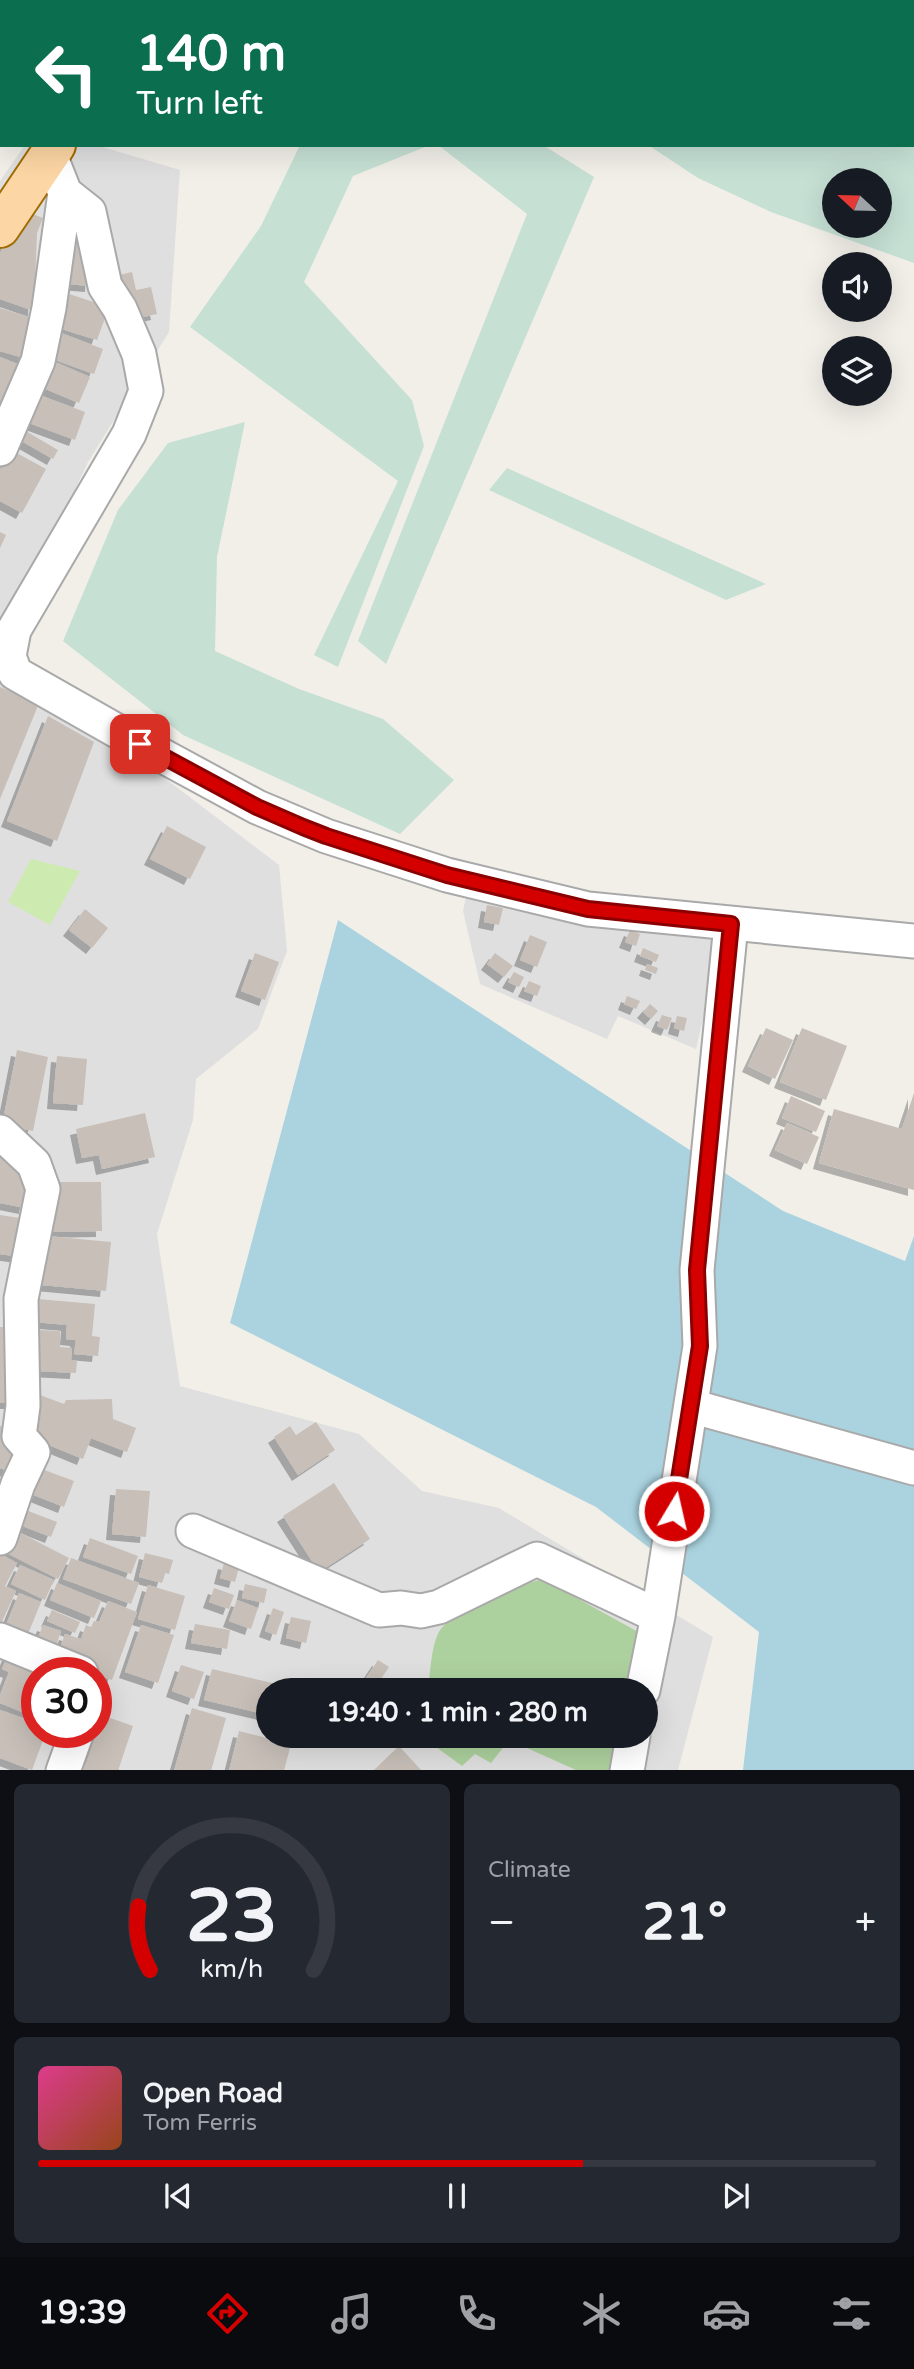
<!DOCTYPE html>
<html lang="en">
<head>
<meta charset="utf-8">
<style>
  body { margin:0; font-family:"Varela Round",sans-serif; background:#242831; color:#f1f3f6; height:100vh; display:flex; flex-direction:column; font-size:26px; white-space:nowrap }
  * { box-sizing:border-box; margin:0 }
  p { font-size:23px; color:#9ea1a6 }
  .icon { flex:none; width:38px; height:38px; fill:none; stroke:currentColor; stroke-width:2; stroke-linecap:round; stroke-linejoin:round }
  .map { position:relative; height:1770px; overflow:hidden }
  .details { display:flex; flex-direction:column; gap:14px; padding:14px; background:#0d0f14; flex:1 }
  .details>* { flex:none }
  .top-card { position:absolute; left:0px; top:0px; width:915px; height:147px; box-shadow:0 7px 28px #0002; background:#0b6e4f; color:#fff; overflow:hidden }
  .needle { width:46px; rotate:292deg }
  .tools { position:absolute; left:822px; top:168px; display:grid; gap:14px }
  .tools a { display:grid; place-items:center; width:70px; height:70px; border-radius:50%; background:#171b24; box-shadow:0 7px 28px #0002; font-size:35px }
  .speed { position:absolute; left:21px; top:1657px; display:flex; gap:14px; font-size:35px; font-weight:700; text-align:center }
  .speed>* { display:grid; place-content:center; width:91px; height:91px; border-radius:50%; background:#171b24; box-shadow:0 7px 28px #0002; line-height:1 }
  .speed .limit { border:10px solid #d22; background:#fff; color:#111 }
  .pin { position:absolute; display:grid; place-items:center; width:60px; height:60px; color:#fff; margin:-30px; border-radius:14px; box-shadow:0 4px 10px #0006 }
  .me { position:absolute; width:77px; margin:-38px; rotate:9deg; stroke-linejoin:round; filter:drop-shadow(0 0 5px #0008) }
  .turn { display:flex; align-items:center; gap:24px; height:147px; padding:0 21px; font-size:32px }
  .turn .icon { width:91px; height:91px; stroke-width:2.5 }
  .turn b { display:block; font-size:49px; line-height:60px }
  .big { font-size:52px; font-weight:700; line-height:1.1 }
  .details .card { flex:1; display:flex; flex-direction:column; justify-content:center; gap:10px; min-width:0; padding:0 24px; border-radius:10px; background:#242831 }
  .details .dial { align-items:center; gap:0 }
  .dial svg { height:182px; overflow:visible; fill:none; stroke:#363941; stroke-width:7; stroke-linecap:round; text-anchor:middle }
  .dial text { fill:#f1f3f6; stroke:none }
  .song { display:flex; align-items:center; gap:21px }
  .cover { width:84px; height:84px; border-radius:10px; background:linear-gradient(135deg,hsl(330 70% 55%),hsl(20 70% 35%)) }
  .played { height:7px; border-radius:4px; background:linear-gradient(90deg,#d40000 65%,#363941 65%) }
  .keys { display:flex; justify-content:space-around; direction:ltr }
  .heat { display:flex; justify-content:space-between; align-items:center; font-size:38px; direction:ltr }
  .details .tiles { flex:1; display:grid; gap:14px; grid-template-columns:1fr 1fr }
  .card:last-child { grid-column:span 2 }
  .trip { position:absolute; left:256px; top:1678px; width:402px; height:70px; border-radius:35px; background:#171b24; box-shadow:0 7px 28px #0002; font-weight:700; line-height:70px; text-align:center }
  .dock { display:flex; height:112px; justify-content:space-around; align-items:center; background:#090b0e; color:#9ea1a6 }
  .dock .icon { width:49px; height:49px }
  .dock .on { color:#d40000 }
  .dock b { font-size:32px; color:#f1f3f6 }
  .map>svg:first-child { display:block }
  .residential { fill:#e0dfdf; fill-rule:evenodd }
  .grass { fill:#cdebb0 }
  .forest { fill:#add19e }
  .wetland { fill:#c6e0d4; fill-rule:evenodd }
  .water { fill:#aad3df }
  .building { fill:#c7bfb8; filter:url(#shadow) }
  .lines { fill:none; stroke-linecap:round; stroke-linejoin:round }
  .minor-casing { stroke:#a9a9a9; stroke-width:37 }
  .major-casing { stroke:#a06b00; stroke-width:42 }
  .minor { stroke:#fff; stroke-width:33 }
  .major { stroke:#fcd6a4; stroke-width:38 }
  .route-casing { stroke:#8a0000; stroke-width:18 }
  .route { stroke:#d40000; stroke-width:12 }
</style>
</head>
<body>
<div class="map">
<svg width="914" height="1771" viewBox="0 0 914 1771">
  <defs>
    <filter id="shadow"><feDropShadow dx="-6" dy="6" stdDeviation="0" flood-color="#0004"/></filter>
  </defs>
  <rect width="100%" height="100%" fill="#f2efe9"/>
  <path class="residential" d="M 0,0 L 75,0 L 2,2 L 0,145 Z
    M 25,145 L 96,145 L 180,170 L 169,332 L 88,462 L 0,652 L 0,181 Z
    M 0,670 L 150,767 L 279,865 L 287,951 L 258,1029 L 196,1079 L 193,1120 L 157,1234 L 180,1386 L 359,1434 L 422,1491 L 499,1508 L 713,1637 L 678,1770 L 0,1770 ZM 37,1673 L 96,1673 L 96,1732 L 37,1732 ZM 268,1690 L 646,1690 L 646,1736 L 268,1736 Z
    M 467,892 L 722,936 L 696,1049 L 618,1016 L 607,1039 L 480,984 L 463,911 Z"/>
  <path class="grass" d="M 31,859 L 80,871 L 50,925 L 8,902 Z"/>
  <path class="forest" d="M 180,0 L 441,0 L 179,2 Z
    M 542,1579 L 642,1634 L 629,1690 L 428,1690 C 430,1675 431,1650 437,1636 C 449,1607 514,1588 542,1579 Z
    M 421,1736 L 619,1736 L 612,1771 L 576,1770 L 509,1740 L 491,1763 L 475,1754 L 462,1766 Z"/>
  <path class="wetland" d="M 489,0 L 914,0 L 914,263 L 771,212 L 698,178 L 648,145 L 914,145 L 914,2 L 488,2 ZM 835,180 L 880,180 L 880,226 L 835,226 Z
    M 300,145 L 430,145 L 353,176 L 304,282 L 412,400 L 424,446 L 338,667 L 314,655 L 398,481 L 190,327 L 261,226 Z
    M 438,145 L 543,145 L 594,177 L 386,664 L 358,641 L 527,214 Z
    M 245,422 L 217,557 L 215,651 L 299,689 L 383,719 L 454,780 L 400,834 L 183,735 L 63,641 L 118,510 L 168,443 Z
    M 507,468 L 766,584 L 726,600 L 489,490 Z"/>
  <path class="water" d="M 338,920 L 783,1211 L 905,1261 L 914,1236 L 914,1770 L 743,1770 L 759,1632 L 596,1507 L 230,1323 Z"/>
  <path class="building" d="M 25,211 L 43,218 L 37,233 L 34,311 L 0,299 L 0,254 L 13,218 Z
    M 69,240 L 93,242 L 91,286 L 66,284 Z
    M 132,272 L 136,290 L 151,287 L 157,314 L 129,320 L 119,275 Z
    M 63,292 L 109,307 L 97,340 L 52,326 Z
    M 0,308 L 39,320 L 27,359 L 0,351 Z
    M 53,330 L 103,349 L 94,374 L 44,356 Z
    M 0,357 L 25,367 L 0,411 Z
    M 48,359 L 90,377 L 79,403 L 36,385 Z
    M 31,392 L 85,412 L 75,440 L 21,420 Z
    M 24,430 L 58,450 L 53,459 L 18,439 Z
    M 11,450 L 46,469 L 22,513 L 0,501 L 0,470 Z
    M 0,532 L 6,535 L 0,548 Z
    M 0,687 L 39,703 L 0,799 Z
    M 48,716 L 94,742 L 57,841 L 7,821 Z
    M 167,826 L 206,847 L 190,879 L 150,859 Z
    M 487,905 L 503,908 L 499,925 L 484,922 Z
    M 85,909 L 108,928 L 92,948 L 69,930 Z
    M 630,930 L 640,934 L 636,946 L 625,942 Z
    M 530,935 L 547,942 L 537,967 L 520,960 Z
    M 643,948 L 659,955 L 656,962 L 640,956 Z
    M 255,953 L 279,962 L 265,1000 L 241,991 Z
    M 495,953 L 513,966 L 504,977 L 487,964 Z
    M 647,964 L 658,968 L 656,974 L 645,970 Z
    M 514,972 L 524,977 L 519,987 L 508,982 Z
    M 529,981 L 541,986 L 537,996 L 524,991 Z
    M 627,996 L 640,1001 L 636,1009 L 624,1004 Z
    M 650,1004 L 658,1011 L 651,1019 L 643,1012 Z
    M 662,1015 L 672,1018 L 667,1030 L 657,1026 Z
    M 677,1016 L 687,1018 L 684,1031 L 674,1028 Z
    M 766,1028 L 793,1040 L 775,1079 L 748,1066 Z
    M 802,1028 L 847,1046 L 826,1100 L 780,1082 Z
    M 17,1050 L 48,1057 L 33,1131 L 2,1125 Z
    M 57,1056 L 87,1059 L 83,1105 L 53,1103 Z
    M 914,1093 L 914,1190 L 819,1163 L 834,1109 L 902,1129 Z
    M 791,1096 L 825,1111 L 816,1132 L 782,1118 Z
    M 145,1113 L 155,1157 L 102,1169 L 99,1155 L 82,1158 L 76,1129 Z
    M 787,1123 L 819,1137 L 807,1164 L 775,1150 Z
    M 0,1155 L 29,1182 L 25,1208 L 0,1203 Z
    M 50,1182 L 101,1182 L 102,1231 L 50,1232 Z
    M 0,1215 L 26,1219 L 21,1257 L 0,1254 Z
    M 47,1236 L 111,1242 L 106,1291 L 31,1284 Z
    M 26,1298 L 95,1304 L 92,1336 L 100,1337 L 98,1356 L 74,1354 L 76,1340 L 66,1339 L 67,1325 L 24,1321 Z
    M 0,1327 L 13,1327 L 13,1403 L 0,1403 Z
    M 38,1330 L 60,1331 L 60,1347 L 72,1348 L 71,1360 L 77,1360 L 76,1373 L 36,1371 Z
    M 40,1395 L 64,1404 L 66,1400 L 112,1399 L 113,1419 L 136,1428 L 127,1452 L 91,1438 L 83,1459 L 22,1434 Z
    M 316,1422 L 335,1450 L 298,1475 L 274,1437 L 290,1426 L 296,1435 Z
    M 0,1426 L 9,1429 L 4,1444 L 22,1450 L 13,1473 L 0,1468 Z
    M 31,1465 L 74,1481 L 64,1507 L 21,1490 Z
    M 334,1483 L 370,1539 L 319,1572 L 283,1516 Z
    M 116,1489 L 150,1491 L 146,1537 L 112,1534 Z
    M 18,1507 L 57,1522 L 51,1537 L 12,1522 Z
    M 11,1528 L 69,1558 L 58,1579 L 1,1550 Z
    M 90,1538 L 138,1556 L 131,1574 L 83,1557 Z
    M 145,1553 L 173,1560 L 169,1574 L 165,1573 L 162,1583 L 139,1577 Z
    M 0,1554 L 17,1563 L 5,1586 L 16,1591 L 0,1626 Z
    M 71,1558 L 139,1583 L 131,1604 L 63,1579 Z
    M 224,1563 L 239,1567 L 235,1582 L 220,1578 Z
    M 20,1565 L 54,1580 L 45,1600 L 11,1584 Z
    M 57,1583 L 101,1601 L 94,1618 L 50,1600 Z
    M 245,1584 L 267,1589 L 264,1603 L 242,1598 Z
    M 148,1585 L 185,1596 L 175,1630 L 138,1619 Z
    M 214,1588 L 234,1595 L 229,1609 L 209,1602 Z
    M 19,1593 L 41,1602 L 26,1639 L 4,1630 Z
    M 237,1600 L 258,1608 L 251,1629 L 229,1621 Z
    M 108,1601 L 137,1612 L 112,1680 L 56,1660 L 65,1634 L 81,1639 L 86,1625 L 91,1627 L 94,1621 L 99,1622 Z
    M 273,1608 L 284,1612 L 276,1635 L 265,1631 Z
    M 52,1610 L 80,1622 L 75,1633 L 47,1621 Z
    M 291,1617 L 311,1621 L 306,1643 L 286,1638 Z
    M 195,1624 L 230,1630 L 227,1649 L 191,1643 Z
    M 43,1625 L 61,1631 L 54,1652 L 35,1646 Z
    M 141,1625 L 174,1635 L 158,1683 L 125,1672 Z
    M 11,1648 L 72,1673 L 37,1673 L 37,1718 L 0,1703 L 0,1695 L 9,1672 L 2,1669 Z
    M 378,1660 L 389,1667 L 377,1685 L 366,1678 Z
    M 181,1665 L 204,1672 L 194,1699 L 172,1691 Z
    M 212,1669 L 298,1689 L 298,1690 L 268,1690 L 268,1715 L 204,1700 Z
    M 192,1708 L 226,1718 L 211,1771 L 174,1771 Z
    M 0,1710 L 37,1723 L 37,1732 L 46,1732 L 32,1770 L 0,1758 Z
    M 96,1713 L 133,1726 L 118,1771 L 75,1771 L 78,1762 L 86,1764 L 95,1738 L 81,1732 L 96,1732 Z
    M 239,1731 L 291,1744 L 284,1771 L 229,1771 Z
    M 399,1746 L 422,1771 L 373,1771 Z"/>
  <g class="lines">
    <g class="minor-casing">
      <path id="minor" d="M 50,155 L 65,193 L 89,212 L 105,286 L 120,309 L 139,354 L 146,391 L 129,434 L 14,630 L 9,656 L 15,673 L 117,731 L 257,807 L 326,836 L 447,875 L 588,909 L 914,941
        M 0,449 L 38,361 L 49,308 L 65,193
        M 0,1132 L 34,1164 L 43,1189 L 21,1299 L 23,1406 L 19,1436 L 33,1452 L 18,1484 L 0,1538
        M 691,1406 L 914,1468
        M 193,1531 L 379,1610 L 401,1608 L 421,1611 L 439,1607 L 537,1559 L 658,1616
        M 0,1640 L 81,1673
        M 643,1690 L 658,1616 L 700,1346 L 697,1270 L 731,924
        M 63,1771 L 77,1732
        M 627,1771 L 633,1736"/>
    </g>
    <g class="major-casing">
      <path id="major" d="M 117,2 L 118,0
        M 162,2 L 163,0
        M 0,228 L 56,145"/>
    </g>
    <use href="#minor" class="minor"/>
    <use href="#major" class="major"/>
  </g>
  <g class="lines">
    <g class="route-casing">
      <path id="route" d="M 140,744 L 257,807 L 303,827 L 326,836 L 447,875 L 588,909 L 731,924 L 697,1270 L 700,1346 L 674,1511"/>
    </g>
    <use href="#route" class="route"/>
  </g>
</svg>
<div class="tools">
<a><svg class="needle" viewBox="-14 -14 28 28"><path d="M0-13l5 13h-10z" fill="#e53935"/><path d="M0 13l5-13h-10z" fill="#9ea1a6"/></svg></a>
<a><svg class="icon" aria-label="sound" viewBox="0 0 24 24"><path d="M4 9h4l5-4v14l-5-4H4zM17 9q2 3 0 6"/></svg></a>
<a><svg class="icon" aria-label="layers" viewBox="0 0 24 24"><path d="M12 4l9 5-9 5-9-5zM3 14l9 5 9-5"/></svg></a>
</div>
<div class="speed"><div class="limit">30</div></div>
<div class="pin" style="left:140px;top:744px;background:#d93025"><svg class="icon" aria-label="arrive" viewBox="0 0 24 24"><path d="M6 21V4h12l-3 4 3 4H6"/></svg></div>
<svg class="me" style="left:674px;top:1511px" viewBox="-20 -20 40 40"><circle r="17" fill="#d40000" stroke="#fff" stroke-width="3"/><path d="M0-11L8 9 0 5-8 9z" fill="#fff"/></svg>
<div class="trip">19:40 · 1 min · 280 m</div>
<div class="top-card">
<div class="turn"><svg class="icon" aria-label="left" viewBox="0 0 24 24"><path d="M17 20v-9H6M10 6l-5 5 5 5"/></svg><div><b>140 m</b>Turn left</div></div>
</div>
</div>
<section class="details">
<div class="tiles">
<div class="card dial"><svg viewBox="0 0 100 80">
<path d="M14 69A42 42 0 1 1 86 69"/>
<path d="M14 69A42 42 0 0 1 9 41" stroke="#d40000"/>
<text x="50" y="56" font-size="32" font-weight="700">23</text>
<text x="50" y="72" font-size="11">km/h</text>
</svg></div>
<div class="card"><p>Climate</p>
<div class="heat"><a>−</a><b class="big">21°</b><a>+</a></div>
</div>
<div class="card">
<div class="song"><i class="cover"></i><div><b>Open Road</b><p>Tom Ferris</p></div></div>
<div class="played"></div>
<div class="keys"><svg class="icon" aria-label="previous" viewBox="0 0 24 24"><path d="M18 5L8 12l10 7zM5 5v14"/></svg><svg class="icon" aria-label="pause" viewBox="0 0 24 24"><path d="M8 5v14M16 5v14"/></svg><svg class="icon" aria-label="next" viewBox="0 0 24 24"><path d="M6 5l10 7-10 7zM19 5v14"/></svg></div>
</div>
</div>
</section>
<nav class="dock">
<b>19:39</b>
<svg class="icon on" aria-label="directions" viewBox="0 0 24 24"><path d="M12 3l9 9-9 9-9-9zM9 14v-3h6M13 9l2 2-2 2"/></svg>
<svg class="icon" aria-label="music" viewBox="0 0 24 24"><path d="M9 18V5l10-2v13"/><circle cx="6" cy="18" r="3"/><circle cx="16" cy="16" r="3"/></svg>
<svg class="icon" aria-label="phone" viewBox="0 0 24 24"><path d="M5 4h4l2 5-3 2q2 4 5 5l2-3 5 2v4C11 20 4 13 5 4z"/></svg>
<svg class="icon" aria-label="climate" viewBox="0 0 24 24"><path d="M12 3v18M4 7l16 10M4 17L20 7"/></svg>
<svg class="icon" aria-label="car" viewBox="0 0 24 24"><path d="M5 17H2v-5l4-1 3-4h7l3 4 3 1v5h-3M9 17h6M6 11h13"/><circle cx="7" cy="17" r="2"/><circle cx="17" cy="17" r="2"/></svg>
<svg class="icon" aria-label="filters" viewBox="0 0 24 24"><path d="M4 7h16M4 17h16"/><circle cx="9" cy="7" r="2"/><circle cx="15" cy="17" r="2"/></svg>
</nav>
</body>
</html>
